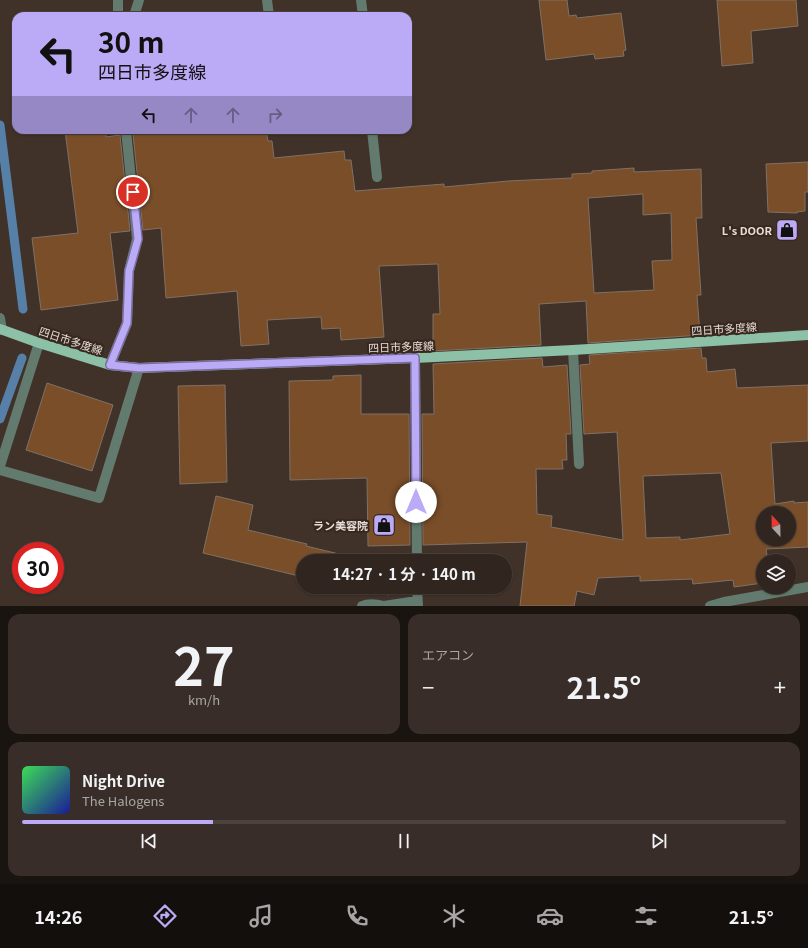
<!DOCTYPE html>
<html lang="ja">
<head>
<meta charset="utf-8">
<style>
  body { margin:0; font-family:Georgia,"Noto Sans JP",serif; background:#382d28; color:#f1f3f6; height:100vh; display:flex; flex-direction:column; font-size:15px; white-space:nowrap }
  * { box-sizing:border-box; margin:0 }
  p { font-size:13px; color:#a8a5a4 }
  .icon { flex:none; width:22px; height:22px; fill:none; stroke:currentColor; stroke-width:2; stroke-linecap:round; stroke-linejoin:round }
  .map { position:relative; height:606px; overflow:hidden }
  .sheet { display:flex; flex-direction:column; gap:8px; padding:8px; background:#1a1411; flex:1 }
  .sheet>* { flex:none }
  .hud { position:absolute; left:12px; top:12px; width:400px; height:122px; border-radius:12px; box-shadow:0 1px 3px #0004,0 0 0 1px #4b423d; background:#bbaaf6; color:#111; overflow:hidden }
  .needle { width:26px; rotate:338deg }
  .controls { position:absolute; left:756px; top:506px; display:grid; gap:8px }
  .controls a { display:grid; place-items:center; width:40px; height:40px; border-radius:50%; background:#30251f; box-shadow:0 1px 3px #0004,0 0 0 1px #4b423d; font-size:20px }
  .speed { position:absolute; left:12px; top:542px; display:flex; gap:8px; font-size:20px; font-weight:700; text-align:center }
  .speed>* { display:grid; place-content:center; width:52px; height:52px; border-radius:50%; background:#30251f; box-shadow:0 1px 3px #0004,0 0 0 1px #4b423d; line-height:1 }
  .speed .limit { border:6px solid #d22; background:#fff; color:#111 }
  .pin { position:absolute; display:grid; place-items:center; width:34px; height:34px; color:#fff; margin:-17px; border:2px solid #fff; border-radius:50%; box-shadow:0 1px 4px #0007 }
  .me { position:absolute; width:44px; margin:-22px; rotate:0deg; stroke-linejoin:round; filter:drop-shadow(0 0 3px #0008) }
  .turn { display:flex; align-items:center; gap:14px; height:84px; padding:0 20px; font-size:18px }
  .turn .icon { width:52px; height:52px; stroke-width:2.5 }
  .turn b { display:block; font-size:28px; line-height:34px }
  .lanes { display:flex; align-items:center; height:38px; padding:0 20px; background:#0003; justify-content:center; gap:20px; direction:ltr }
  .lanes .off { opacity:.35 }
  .big { font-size:30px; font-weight:700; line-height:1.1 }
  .sheet .widget { flex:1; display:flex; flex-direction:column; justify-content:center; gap:6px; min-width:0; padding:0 14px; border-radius:12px; background:#382d28 }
  .sheet .dial { align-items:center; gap:0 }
  .dial b { font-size:52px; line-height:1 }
  .song { display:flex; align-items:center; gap:12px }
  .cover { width:48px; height:48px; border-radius:6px; background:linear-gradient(135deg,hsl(130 70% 55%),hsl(240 70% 35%)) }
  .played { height:4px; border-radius:2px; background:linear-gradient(90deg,#bbaaf6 25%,#4b423d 25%) }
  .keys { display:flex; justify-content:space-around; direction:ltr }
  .heat { display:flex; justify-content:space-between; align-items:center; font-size:22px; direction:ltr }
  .sheet .tiles { flex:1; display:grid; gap:8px; grid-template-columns:1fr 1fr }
  .widget:last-child { grid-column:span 2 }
  .trip { position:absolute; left:296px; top:554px; width:216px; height:40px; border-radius:20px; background:#30251f; box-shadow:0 1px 3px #0004,0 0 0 1px #4b423d; font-weight:700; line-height:40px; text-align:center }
  .menu { display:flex; height:64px; justify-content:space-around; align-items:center; background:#130f0c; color:#a8a5a4 }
  .menu .icon { width:28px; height:28px }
  .menu .active { color:#bbaaf6 }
  .menu b { font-size:18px; color:#f1f3f6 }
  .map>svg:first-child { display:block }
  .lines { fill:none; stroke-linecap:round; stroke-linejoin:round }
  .stream { stroke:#5680a8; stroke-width:9 }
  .building { fill:#794e29; stroke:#807165; fill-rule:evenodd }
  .minor { stroke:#627b6e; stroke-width:10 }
  .major { stroke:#8cc0a7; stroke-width:10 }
  .route-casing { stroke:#7a6ea0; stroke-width:10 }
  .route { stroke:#bbaaf6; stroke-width:7 }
  .labels { text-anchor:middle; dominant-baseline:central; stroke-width:4; stroke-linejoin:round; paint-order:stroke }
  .poi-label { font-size:11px; font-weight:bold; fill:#e7dcd7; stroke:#36271f; text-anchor:end }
  .street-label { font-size:11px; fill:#e7dcd7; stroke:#36271f }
</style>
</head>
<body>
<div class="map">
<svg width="808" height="606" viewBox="0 0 808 606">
  <rect width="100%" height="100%" fill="#403129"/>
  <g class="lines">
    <path class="stream" d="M 0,125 L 23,309
      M 0,419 L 22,358"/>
  </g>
  <path class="building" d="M 539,0 L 567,0 L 569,16 L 576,15 L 577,18 L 621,13 L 626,50 L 623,51 L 624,56 L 595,59 L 594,54 L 546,60 Z
    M 717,0 L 796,0 L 798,26 L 751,31 L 753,63 L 722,66 Z
    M 65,130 L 106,130 L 106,137 L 120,135 L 130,231 L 110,233 L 118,300 L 41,310 L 32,238 L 78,233 Z
    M 181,130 L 181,133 L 204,131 L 204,134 L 240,130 L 266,130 L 268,141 L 272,141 L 274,158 L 344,151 L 345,160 L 351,160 L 355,191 L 444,184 L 444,187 L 508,181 L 572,178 L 572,174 L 592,173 L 592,171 L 634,168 L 634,172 L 701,169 L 702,218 L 696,218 L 701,295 L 697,295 L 700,335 L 588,343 L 586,301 L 539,304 L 541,345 L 433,351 L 433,314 L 440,314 L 438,264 L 379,266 L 384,337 L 341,340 L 340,328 L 322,329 L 321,317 L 267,320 L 269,344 L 241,346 L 237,291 L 166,298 L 161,228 L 143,230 L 133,134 L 156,131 L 156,133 ZM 643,194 L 643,215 L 671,213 L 672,260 L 652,261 L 654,290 L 594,293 L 588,198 Z
    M 808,162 L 808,192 L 805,192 L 805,211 L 797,212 L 797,213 L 768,212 L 766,164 Z
    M 701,348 L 702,358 L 706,358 L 707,372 L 735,369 L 737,388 L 808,385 L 808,441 L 771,443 L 775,504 L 794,501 L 794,503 L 808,502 L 808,547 L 766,549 L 768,561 L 763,561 L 763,583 L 734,587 L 733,580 L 693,584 L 692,579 L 640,581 L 640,576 L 598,578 L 594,595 L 577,591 L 574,606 L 520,606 L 527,542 L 423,545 L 422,414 L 434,414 L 433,364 L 542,358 L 543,367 L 567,365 L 571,434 L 566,434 L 567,460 L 562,460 L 563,469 L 536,469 L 537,514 L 552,516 L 551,527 L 623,540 L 617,432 L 584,434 L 580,365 L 590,364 L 589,355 ZM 721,473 L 730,534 L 680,540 L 680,537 L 646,538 L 643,476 ZM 763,513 L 789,513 L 789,539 L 763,539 Z
    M 361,375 L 361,414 L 409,414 L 410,545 L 368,546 L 367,478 L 290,480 L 289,381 L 333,380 L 333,376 Z
    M 47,383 L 113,405 L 92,471 L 26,450 Z
    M 225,385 L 227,482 L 180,484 L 178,386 Z
    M 216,496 L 253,505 L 248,530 L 307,544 L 306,546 L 368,561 L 368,558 L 381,561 L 303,561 L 303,577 L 203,553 Z
    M 358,587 L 391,587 L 389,595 Z"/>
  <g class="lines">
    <path class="minor" d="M 118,0 L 118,16
      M 267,0 L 269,16
      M 361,0 L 363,16
      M 134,16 L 139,0
      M 372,130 L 377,177
      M 0,318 L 2,330
      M 573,350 L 579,464
      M 415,358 L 417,561
      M 110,365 L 127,323 L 129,271 L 137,239 L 126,130
      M 0,466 L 39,343
      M 0,470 L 99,498 L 139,368
      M 417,587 L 418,606
      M 362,606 C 369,603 376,604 384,606
      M 384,606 L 417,601
      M 710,606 L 724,602 L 808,587"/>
    <path class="major" d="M 0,329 L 39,343 L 110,365 L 139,368 L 415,358 L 573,350 L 808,335"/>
  </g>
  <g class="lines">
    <g class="route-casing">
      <path id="route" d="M 133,192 L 138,239 L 129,271 L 127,323 L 110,365 L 139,368 L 415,358 L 416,502"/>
    </g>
    <use href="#route" class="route"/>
  </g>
  <defs>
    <g id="shop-square" transform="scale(1.15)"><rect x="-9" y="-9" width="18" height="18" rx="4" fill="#bbaaf6" stroke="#36271f"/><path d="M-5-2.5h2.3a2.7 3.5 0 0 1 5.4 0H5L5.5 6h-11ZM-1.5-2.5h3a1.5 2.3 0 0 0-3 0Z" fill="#111"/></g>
  </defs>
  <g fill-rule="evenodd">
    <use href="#shop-square" x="787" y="230"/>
    <use href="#shop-square" x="384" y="525"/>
  </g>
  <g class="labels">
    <g class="poi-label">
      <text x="772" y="230">L's DOOR</text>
      <text x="368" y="525">ラン美容院</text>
    </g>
    <g class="street-label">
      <text transform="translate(724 328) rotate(-4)">四日市多度線</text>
      <text transform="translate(71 340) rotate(18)">四日市多度線</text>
      <text transform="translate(401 346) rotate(-2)">四日市多度線</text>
    </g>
  </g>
</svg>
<div class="controls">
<a><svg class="needle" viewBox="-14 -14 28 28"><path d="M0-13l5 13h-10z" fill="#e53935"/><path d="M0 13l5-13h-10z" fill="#a8a5a4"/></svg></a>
<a><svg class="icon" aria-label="layers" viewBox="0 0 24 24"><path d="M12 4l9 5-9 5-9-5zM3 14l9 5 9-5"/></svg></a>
</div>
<div class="speed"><div class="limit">30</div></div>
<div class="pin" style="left:133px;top:192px;background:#d93025"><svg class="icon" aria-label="arrive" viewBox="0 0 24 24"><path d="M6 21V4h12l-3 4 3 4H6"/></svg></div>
<svg class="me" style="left:416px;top:502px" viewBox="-20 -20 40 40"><circle r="19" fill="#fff"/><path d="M0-13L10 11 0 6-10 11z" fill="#bbaaf6"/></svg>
<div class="trip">14:27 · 1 分 · 140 m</div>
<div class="hud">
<div class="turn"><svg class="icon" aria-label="left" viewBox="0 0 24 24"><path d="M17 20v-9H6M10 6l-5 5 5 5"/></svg><div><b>30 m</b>四日市多度線</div></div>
<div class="lanes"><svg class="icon" aria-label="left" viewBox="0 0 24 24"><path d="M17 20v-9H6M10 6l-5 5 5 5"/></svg><svg class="icon off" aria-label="ahead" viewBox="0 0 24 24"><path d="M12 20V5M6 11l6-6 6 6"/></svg><svg class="icon off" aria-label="ahead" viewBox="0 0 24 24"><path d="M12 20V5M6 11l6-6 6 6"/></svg><svg class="icon off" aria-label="right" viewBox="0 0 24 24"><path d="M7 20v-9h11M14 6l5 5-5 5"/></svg></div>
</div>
</div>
<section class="sheet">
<div class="tiles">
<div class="widget dial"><b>27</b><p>km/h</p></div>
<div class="widget"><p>エアコン</p>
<div class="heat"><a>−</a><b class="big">21.5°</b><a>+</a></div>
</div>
<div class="widget">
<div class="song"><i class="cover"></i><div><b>Night Drive</b><p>The Halogens</p></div></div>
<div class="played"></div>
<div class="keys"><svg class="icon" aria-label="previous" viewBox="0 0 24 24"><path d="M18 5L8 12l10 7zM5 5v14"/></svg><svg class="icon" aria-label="pause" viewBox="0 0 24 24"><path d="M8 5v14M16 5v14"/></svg><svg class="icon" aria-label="next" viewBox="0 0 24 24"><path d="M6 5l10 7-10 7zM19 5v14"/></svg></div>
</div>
</div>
</section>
<nav class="menu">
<b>14:26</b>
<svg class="icon active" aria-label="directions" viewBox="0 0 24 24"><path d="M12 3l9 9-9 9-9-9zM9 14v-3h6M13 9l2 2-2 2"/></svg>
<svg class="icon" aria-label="music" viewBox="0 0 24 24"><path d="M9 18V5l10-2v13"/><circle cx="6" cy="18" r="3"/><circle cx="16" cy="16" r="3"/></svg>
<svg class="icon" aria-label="phone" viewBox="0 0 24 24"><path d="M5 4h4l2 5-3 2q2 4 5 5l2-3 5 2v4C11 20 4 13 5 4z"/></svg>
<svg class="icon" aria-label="climate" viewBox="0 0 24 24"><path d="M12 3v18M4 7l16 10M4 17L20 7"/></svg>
<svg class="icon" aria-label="car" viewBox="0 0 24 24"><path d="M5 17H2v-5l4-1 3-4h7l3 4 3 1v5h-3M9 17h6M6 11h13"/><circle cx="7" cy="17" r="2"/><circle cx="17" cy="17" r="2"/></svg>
<svg class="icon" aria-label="filters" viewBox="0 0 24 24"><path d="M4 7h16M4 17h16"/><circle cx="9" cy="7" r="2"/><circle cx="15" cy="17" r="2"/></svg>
<b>21.5°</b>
</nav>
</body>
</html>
